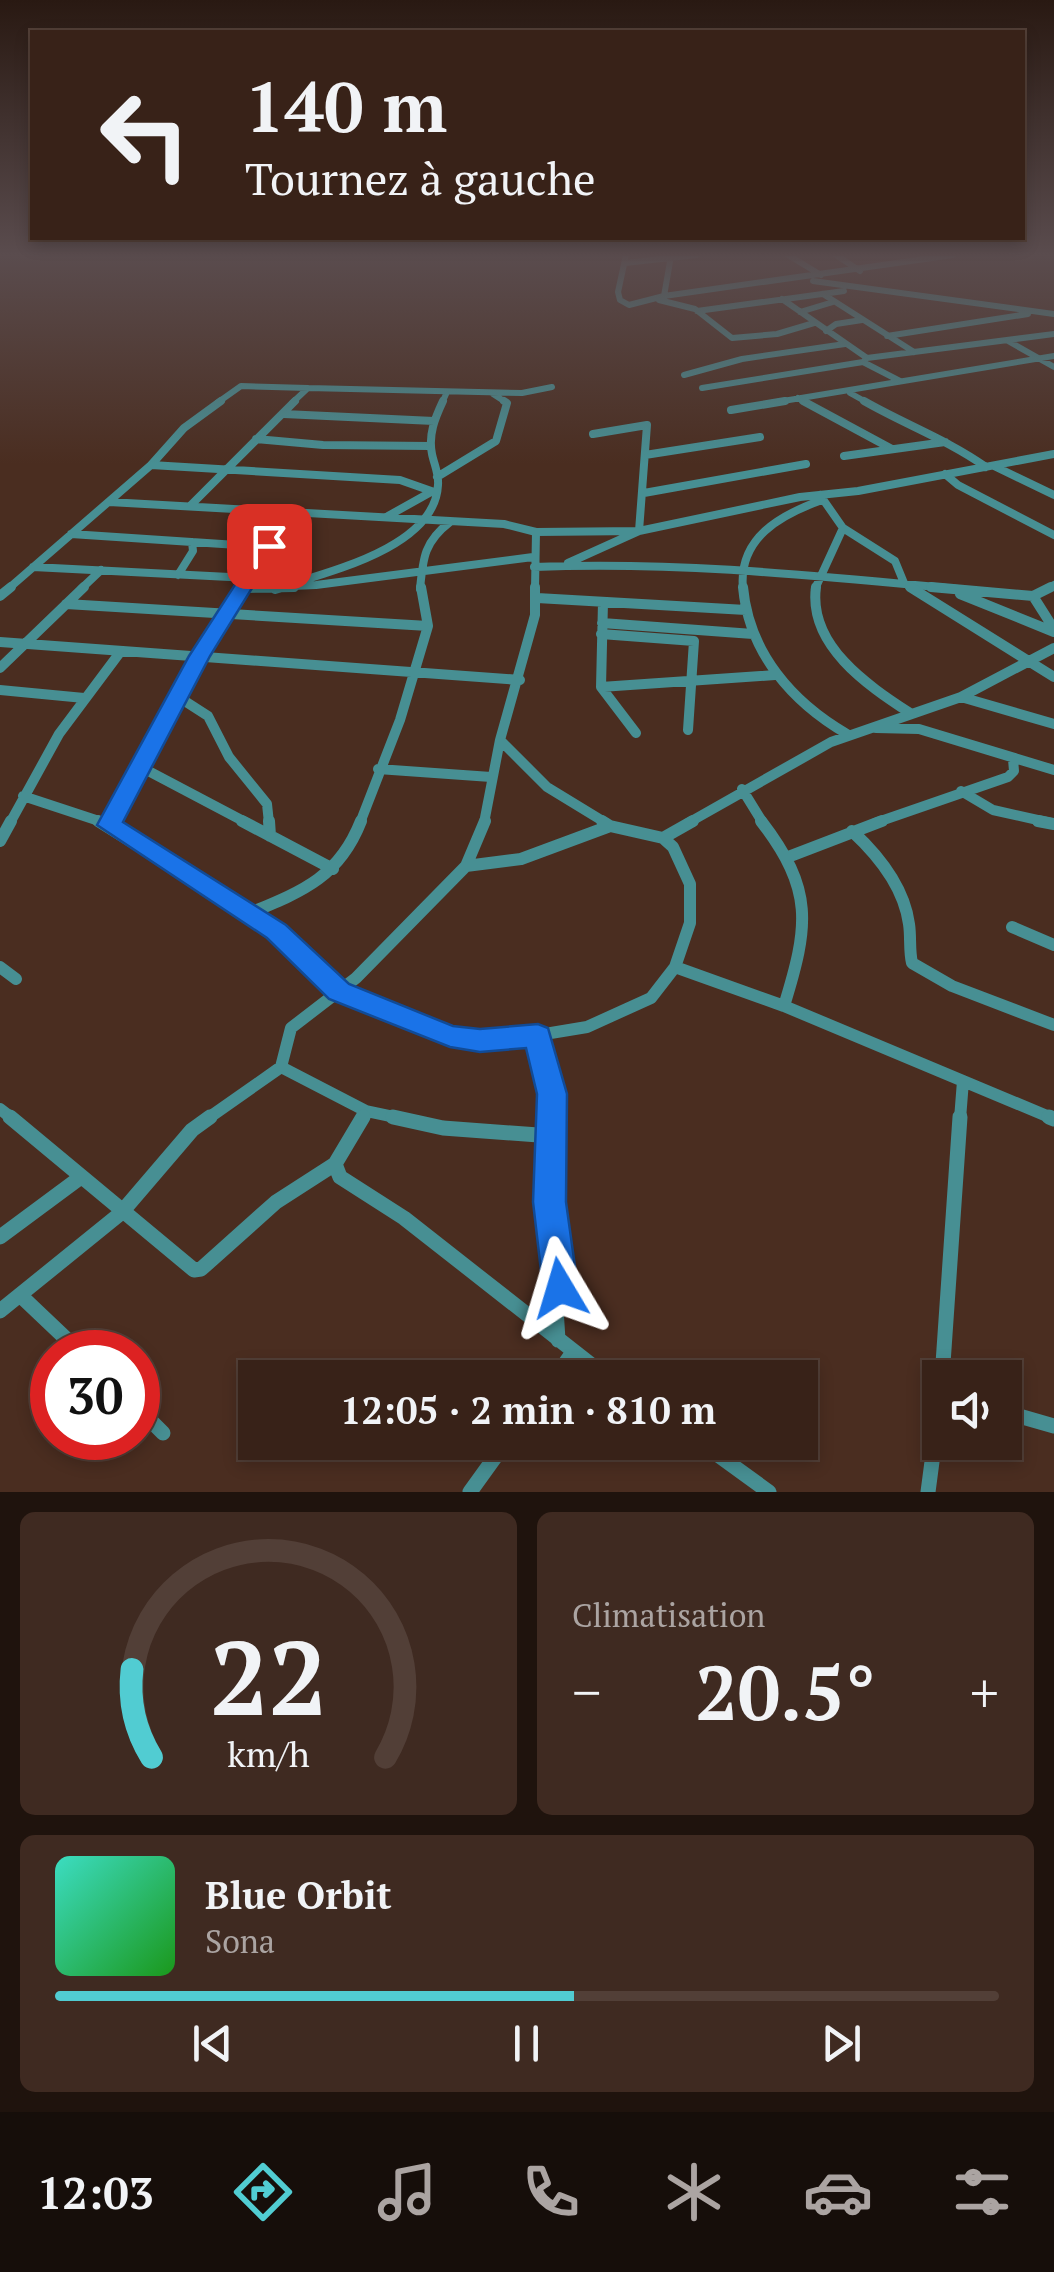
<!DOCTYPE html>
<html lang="fr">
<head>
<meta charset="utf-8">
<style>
  body { margin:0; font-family:"PT Serif",serif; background:#3f2a21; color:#f1f3f6; height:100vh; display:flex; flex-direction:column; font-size:38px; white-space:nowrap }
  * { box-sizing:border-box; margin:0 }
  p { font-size:32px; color:#aba4a2 }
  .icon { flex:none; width:55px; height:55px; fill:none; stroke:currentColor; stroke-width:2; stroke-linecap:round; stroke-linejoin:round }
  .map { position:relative; height:1492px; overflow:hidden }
  .side { display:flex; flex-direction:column; gap:20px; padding:20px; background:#1f130d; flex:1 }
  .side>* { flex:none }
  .hud { position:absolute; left:30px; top:30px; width:995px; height:210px; border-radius:0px; box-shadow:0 5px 15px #0003,0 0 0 2px #523f37; background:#382218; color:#f1f3f6; overflow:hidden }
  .buttons { position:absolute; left:922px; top:1360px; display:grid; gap:20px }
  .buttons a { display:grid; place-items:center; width:100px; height:100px; border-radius:0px; background:#382218; box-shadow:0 5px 15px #0003,0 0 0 2px #523f37; font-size:50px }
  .speed { position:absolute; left:30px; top:1330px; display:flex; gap:20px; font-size:50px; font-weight:700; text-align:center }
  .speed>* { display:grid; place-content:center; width:130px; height:130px; border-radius:50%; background:#382218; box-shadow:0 5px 15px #0003,0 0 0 2px #523f37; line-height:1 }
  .speed .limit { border:15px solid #d22; background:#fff; color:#111 }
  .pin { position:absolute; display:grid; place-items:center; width:85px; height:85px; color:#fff; margin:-42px; border-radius:20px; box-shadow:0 5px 15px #0006 }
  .me { position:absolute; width:110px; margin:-55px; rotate:353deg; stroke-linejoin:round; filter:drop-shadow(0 0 8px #0008) }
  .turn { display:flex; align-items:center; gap:35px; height:210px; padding:0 50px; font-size:45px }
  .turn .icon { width:130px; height:130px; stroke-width:2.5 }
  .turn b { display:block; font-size:70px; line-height:85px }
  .big { font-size:75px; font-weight:600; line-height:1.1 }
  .side .widget { flex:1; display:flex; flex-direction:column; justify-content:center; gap:15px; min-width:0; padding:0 35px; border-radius:15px; background:#3f2a21 }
  .side .dial { align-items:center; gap:0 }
  .dial svg { height:260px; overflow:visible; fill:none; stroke:#523f37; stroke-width:7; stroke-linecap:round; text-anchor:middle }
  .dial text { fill:#f1f3f6; stroke:none }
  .song { display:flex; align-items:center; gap:30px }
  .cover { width:120px; height:120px; border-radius:15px; background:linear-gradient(135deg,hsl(170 70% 55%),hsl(120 70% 35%)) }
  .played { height:10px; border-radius:5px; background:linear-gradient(90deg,#51ccd2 55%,#523f37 55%) }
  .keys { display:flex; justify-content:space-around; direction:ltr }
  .heat { display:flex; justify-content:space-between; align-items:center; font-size:55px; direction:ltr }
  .side .tiles { flex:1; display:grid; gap:20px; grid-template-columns:1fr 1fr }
  .widget:last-child { grid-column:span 2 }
  .trip { position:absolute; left:238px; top:1360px; width:580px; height:100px; border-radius:0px; background:#382218; box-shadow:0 5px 15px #0003,0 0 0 2px #523f37; font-weight:600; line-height:100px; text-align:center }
  .tab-bar { display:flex; height:160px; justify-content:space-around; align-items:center; background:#160e0a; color:#aba4a2 }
  .tab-bar .icon { width:70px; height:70px }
  .tab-bar .current { color:#51ccd2 }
  .tab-bar b { font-size:45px; color:#f1f3f6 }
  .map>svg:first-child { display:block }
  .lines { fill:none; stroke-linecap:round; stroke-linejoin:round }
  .minor-far4 { stroke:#478f93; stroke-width:6 }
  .minor-far3 { stroke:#478f93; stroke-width:8 }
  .minor-far2 { stroke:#478f93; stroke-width:10 }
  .minor-far1 { stroke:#478f93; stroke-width:12 }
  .minor { stroke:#478f93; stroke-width:15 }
  .route { fill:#1a73e8; stroke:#114b97; stroke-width:2.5 }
</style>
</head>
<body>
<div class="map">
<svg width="1054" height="1492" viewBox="0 0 1054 1492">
  <rect width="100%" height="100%" fill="#4a2d20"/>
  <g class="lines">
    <path class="minor-far4" d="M 626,255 L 618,292 L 620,300 L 629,305 L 664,296 L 953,255
      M 788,255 L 821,275
      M 836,255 L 860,271
      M 625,263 L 697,255
      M 813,281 L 1054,314
      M 823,294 L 914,352
      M 664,296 L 671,256
      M 782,299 L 867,358 L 863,362 L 900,381
      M 659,300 L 695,309 L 732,338 L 777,334 L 814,323
      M 697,311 L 844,291
      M 800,312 L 833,302
      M 826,331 L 836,324 L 862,320
      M 887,336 L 1028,314
      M 1008,341 L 1054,367
      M 867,358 L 1054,334
      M 684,375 L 742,359 L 845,344
      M 702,388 L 863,362
      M 850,393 L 868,403
      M 493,394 L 507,403
      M 798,398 L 808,403
      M 217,403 L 241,386 L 308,388
      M 292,403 L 308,388 L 522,393 L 552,387
      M 442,403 L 447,392
      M 771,403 L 1054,356"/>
    <path class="minor-far3" d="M 221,401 L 184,428 L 151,465 L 400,480 L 437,493
      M 803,401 L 892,449
      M 864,401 C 904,424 948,440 986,467
      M 731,410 L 785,401
      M 284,414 L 434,421
      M 256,439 L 323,445 L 430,446
      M 645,455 L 760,437
      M 844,456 L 945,442
      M 994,466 L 1054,495
      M 945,474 L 958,485 L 1054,535
      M 437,477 L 496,441 L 507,403 L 504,401
      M 644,493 L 806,464
      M 109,502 L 504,524 L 536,532 L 639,531 L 800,497 L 858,491 L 1054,454
      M 190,506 L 295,401
      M 388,516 L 431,492
      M 843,528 L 895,561 L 904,583 L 914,589
      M 71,534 L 269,547
      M 568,563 L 639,531 L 647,425 L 593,434
      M 33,567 L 249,578
      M 534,567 C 675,561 818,576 958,589
      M 178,575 L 193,551 L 192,542
      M 243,588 L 316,585 L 533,557
      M 8,589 L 151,465
      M 81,589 L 101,570
      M 242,589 L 290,513
      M 275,589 C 323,573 435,549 438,485 C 439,474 434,464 432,454 C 428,435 435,418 443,401
      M 420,589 C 423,558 424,542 450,522
      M 535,589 L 536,532
      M 743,589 C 738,538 780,515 822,500
      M 815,589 L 843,528 L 820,495
      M 1046,589 L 1054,585"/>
    <path class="minor-far2" d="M 743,587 C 749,653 792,702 847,734
      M 816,587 C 808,645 867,685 910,713
      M 910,587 L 1054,677
      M 931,587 L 1033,596 L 1051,587
      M 243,588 L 294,587
      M 275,589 L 282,587
      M 960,594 L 1054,632
      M 0,596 L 11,587
      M 1033,596 L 1054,629
      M 537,598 L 746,610
      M 603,602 L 601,687 L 636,733
      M 66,604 L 428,626
      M 602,623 L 753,634
      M 601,634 L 694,641 L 688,730
      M 0,642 L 520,680
      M 0,668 L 84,587
      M 601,687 L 775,675
      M 0,690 L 84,698
      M 961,697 L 1054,648
      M 180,698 L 208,716 L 229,757 L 267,804 L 269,823
      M 876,728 L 919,729 L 1054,770
      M 500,740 L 547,787 L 606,823
      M 139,766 L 247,823
      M 378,769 L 491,777
      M 742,789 L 763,823
      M 961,791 L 993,810 L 1051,823
      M 23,796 L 105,823
      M 10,823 L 59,734 L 121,651
      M 110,823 L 200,656 L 244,587
      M 360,823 L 400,720 L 428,626 L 421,587
      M 484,823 L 500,740 L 535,615 L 535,587
      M 688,823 L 831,742 L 961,697 L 1054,724
      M 875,823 L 1008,777 L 1014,771 L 1013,759"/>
    <path class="minor-far1" d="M 98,821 L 276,932 L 339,992 L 450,1036 L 508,1040 L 587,1027 L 651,998 L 675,967 L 690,923 L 690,884 L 673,847 L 663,838 L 610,826 L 521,859 L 466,866
      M 242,821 L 333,869
      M 269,821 L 270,836
      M 602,821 L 610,826
      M 761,821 C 814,890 809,925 784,1006
      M 1038,821 L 1054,824
      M 109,825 L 111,821
      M 852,831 C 878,855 904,887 909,924 C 911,937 909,950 912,963 L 952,986 L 1054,1025
      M 663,838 L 693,821
      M 0,841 L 11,821
      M 788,857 L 882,821
      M 250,913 C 303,891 339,877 361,821
      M 1012,927 L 1054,945
      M 0,967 L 16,979
      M 675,967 L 784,1006 L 1054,1119
      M 538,1036 L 549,1077 L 550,1119
      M 281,1067 L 366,1111 L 404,1119
      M 0,1109 L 13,1119
      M 207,1119 L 281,1067 L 291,1028 L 356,978 L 466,866 L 485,821
      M 361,1119 L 366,1111
      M 960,1119 L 963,1081"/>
    <path class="minor" d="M 10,1117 L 194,1270 L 201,1269 L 276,1202 L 335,1164
      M 363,1117 L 335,1164 L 340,1177 L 404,1218 L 608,1378
      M 393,1117 L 443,1128 L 552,1136
      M 550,1117 L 548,1181 L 558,1340
      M 1049,1117 L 1054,1119
      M 0,1237 L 81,1177
      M 21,1296 L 80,1352
      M 0,1311 L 121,1213 L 192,1130 L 210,1117
      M 555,1378 L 573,1352
      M 942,1378 L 960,1117
      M 138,1408 L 163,1433
      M 1005,1412 L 1054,1426
      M 700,1442 L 769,1492
      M 470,1492 L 506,1442
      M 928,1492 L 940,1401"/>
  </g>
  <linearGradient id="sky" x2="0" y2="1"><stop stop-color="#291912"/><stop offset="0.55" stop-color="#5a4c4e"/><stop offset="1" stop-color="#5a4c4e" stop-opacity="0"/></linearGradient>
  <rect width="1054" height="464" fill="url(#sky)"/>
  <path class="route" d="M 269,541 L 278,546 L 210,656 L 123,822 L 286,925 L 349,984 L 453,1026 L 480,1029 L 538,1024 L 548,1028 L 567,1094 L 566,1202 L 578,1288 L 573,1299 L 560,1304 L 548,1299 L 543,1288 L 533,1202 L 537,1094 L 526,1048 L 480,1052 L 450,1047 L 329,999 L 267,938 L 97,825 L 189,656 L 262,543 Z"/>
</svg>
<div class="buttons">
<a><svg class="icon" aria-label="sound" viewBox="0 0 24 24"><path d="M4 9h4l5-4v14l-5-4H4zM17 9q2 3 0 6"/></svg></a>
</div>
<div class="speed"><div class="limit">30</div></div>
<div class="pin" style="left:269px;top:546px;background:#d93025"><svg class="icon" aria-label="arrive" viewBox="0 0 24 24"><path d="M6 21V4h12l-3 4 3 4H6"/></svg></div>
<svg class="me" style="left:560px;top:1288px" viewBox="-20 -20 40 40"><path d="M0-17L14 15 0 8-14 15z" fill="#1a73e8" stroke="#fff" stroke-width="4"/></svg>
<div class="trip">12:05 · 2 min · 810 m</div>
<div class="hud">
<div class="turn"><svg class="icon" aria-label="left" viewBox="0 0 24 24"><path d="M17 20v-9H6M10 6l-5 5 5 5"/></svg><div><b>140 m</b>Tournez à gauche</div></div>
</div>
</div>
<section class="side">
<div class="tiles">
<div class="widget dial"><svg viewBox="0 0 100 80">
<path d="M14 69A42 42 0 1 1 86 69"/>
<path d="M14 69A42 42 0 0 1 8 42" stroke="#51ccd2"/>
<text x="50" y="56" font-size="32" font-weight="700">22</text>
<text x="50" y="72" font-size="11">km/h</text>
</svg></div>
<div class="widget"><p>Climatisation</p>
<div class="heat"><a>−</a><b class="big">20.5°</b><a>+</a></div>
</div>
<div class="widget">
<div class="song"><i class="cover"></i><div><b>Blue Orbit</b><p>Sona</p></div></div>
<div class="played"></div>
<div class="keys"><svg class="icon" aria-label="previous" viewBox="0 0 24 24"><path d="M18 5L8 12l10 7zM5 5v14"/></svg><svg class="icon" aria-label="pause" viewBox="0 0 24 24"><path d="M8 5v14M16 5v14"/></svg><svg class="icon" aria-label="next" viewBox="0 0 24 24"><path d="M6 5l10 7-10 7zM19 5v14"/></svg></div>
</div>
</div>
</section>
<nav class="tab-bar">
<b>12:03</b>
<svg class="icon current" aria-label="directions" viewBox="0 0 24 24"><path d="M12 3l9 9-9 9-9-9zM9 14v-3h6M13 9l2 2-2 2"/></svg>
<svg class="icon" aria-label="music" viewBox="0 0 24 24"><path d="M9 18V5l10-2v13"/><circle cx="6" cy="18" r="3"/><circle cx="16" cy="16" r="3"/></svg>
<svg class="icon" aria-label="phone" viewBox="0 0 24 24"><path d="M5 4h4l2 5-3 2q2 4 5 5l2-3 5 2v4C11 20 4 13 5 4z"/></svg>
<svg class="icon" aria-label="climate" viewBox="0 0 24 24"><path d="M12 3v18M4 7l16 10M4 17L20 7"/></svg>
<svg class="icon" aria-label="car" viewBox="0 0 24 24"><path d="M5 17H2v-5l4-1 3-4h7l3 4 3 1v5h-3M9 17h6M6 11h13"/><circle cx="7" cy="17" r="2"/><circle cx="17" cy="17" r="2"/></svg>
<svg class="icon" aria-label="filters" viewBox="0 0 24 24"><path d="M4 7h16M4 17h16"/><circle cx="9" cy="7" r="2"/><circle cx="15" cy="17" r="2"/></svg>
</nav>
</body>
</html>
